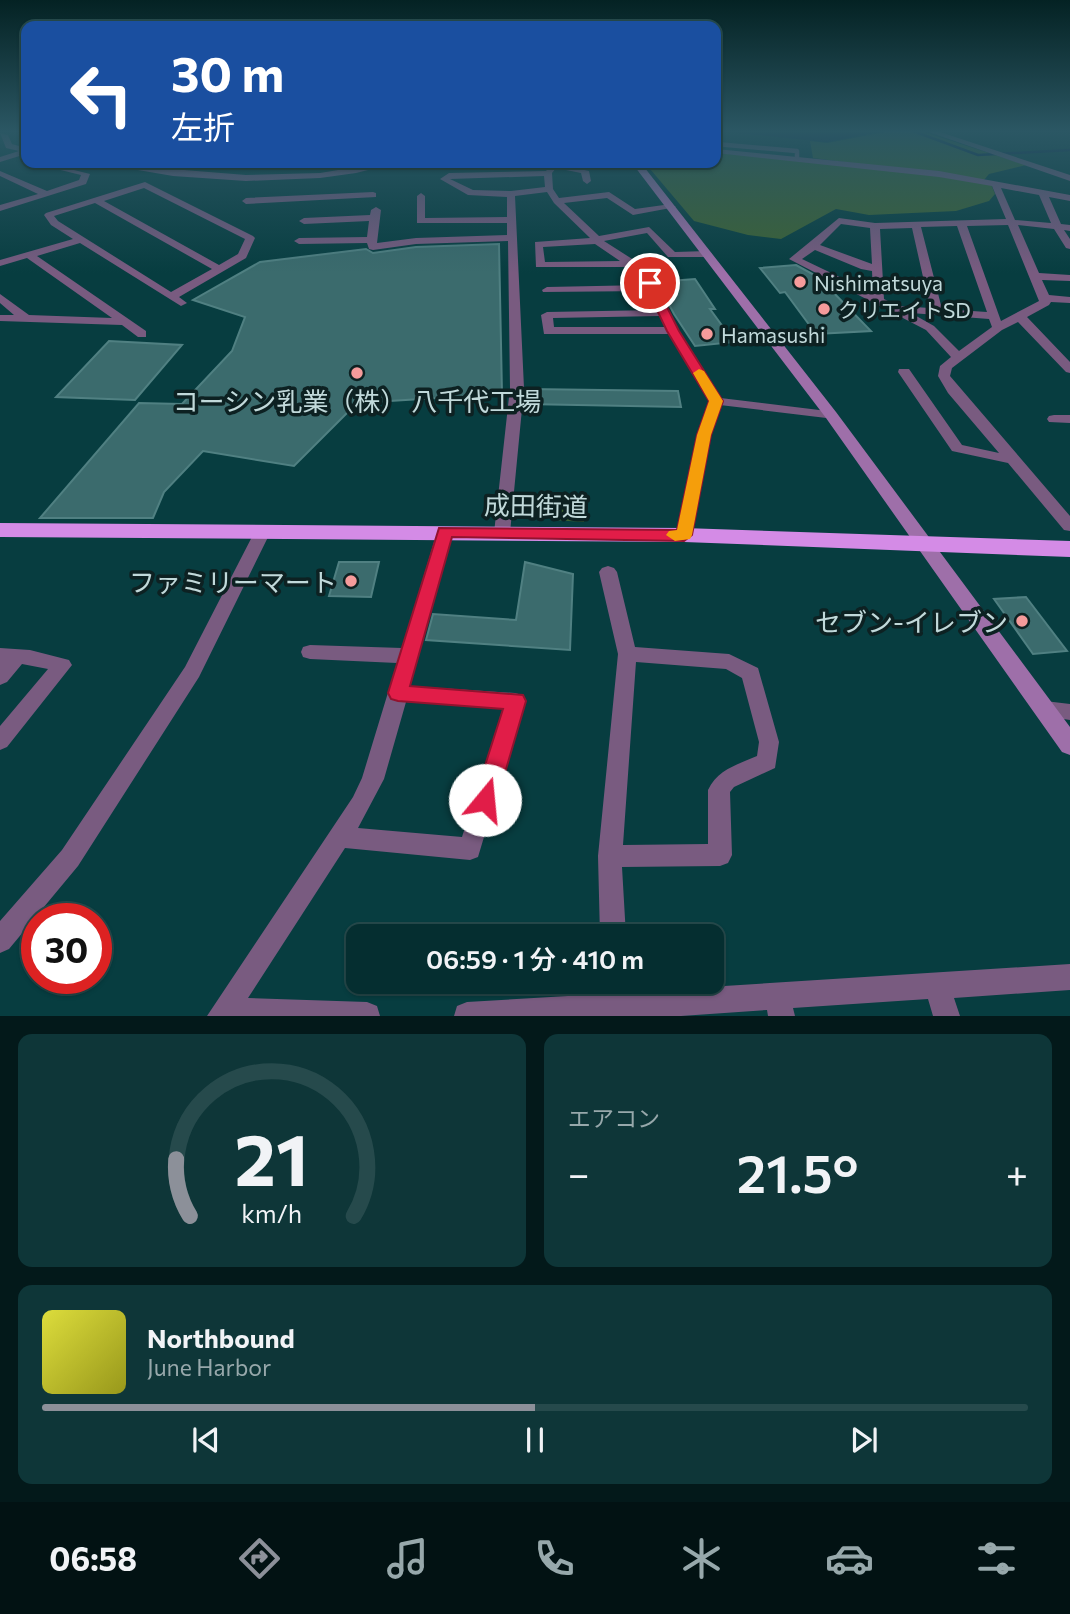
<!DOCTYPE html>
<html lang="ja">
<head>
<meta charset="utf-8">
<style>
  body { margin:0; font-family:Commissioner,"Noto Sans JP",sans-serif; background:#0e3638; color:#f1f3f6; height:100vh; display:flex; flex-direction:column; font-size:26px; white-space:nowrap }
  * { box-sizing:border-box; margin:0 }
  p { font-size:23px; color:#97a8ab }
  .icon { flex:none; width:38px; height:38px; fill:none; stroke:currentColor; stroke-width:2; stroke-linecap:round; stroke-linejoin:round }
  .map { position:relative; height:1016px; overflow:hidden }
  .side { display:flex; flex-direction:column; gap:18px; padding:18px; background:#03191a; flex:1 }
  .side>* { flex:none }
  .hud { position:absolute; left:21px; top:21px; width:700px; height:147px; border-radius:14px; box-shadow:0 2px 5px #0004,0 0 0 2px #264a4c; background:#1a4fa0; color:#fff; overflow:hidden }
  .speed { position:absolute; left:21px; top:903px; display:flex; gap:14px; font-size:35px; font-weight:700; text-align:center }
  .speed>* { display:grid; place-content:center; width:91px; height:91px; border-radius:50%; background:#052e30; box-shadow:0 2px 5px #0004,0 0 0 2px #264a4c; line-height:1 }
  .speed .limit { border:10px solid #d22; background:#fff; color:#111 }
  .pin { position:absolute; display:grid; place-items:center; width:60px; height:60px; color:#fff; margin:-30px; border:4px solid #fff; border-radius:50%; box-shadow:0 2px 7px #0007 }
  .me { position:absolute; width:77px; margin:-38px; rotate:17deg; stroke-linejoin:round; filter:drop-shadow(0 0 5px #0008) }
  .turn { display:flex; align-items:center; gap:24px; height:147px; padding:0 35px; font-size:32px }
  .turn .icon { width:91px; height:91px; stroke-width:2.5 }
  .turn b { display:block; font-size:49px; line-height:60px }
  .big { font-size:52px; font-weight:600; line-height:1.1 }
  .side .card { flex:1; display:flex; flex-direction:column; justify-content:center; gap:10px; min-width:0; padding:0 24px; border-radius:14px; background:#0e3638 }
  .side .dial { align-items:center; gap:0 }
  .dial svg { height:182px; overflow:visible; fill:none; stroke:#264a4c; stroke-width:7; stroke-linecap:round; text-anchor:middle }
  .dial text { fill:#f1f3f6; stroke:none }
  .song { display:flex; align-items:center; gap:21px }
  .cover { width:84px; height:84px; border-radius:10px; background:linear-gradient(135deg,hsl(60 70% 55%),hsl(60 70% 35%)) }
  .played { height:7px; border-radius:4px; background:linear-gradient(90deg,#8c9099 50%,#264a4c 50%) }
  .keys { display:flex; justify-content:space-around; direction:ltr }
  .heat { display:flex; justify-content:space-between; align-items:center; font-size:38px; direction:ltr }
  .side .tiles { flex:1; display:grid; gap:18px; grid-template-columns:1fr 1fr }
  .card:last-child { grid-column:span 2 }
  .trip { position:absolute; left:346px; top:924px; width:378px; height:70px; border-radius:14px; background:#052e30; box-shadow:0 2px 5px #0004,0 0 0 2px #264a4c; font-weight:600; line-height:70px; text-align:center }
  .tabs { display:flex; height:112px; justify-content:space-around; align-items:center; background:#021213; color:#97a8ab }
  .tabs .icon { width:49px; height:49px }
  .tabs .active { color:#8c9099 }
  .tabs b { font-size:32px; color:#f1f3f6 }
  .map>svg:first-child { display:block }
  .green { fill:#3d6233 }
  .water { fill:#041f4b }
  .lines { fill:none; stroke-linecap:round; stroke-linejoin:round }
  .stream { stroke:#041f4b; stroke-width:2.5 }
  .building { fill:#3b6b6d; stroke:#508082; stroke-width:2 }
  .lane-far1 { stroke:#795b80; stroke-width:4.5 }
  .lane { stroke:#795b80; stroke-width:7 }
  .street { fill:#795b80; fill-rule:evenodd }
  .secondary { fill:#9e6fa9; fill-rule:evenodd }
  .highway { fill:#d48be6; fill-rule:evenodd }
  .route { fill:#e11d48; stroke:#92132f; stroke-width:2 }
  .slow { fill:#f59e0b }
  .poi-dot { fill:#f59b9b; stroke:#0d2122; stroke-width:2.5 }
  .labels { text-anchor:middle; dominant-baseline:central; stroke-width:7; stroke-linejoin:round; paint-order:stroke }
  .far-poi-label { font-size:21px; fill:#c1d9da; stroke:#0d2122; text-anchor:start }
  .poi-label { font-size:26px; fill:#c1d9da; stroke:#0d2122; text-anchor:end }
  .street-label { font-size:26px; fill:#c1d9da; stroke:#0d2122 }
</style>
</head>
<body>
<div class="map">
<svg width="1070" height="1016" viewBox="0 0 1070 1016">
  <rect width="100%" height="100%" fill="#073d40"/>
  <path class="green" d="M 890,131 L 921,131 L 1026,165 L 989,174 L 984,180 L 813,158 L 810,141 L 827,143 Z
    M 716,153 C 808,161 899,168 991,184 L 995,194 L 989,201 L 956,211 L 869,215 L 836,209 L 781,239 L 748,235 L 694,221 L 645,163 L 716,163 Z
    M 554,500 L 585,501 L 584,522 L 553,520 Z"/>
  <path class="water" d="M 716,131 L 883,131 L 827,142 Z"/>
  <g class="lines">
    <path class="stream" d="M 913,131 L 978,155 L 1070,150"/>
  </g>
  <path class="building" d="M 499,244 L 502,394 L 357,403 L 294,466 L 203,451 L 164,492 L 153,518 L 40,518 L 139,403 L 182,404 L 232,351 L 245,317 L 193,300 L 260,262 L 366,249 L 373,253 L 416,247 Z
    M 796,265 L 829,283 L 835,288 L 830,289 L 871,331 L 816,334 L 785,292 L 780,293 L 760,268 Z
    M 695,279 L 715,309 L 710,309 L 734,342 L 695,346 L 674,314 L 657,282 Z
    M 109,341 L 182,345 L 135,400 L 56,397 Z
    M 527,389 L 678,391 L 681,407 L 526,404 Z
    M 339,562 L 379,562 L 371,597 L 329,596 Z
    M 525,562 L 573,574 L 570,650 L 426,640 L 433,614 L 516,620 Z
    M 1026,597 L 1067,651 L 1033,654 L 994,599 Z"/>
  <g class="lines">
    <path class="lane-far1" d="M 716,144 L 797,151 L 797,158"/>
    <path class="lane" d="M 716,401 L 831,415"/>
    <path class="street" d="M 926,131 L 937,131 L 1070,175 L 1070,181 Z
      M 0,133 L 8,135 L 12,144 L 26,148 L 26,154 L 0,162 L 0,157 L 19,151 L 6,148 Z
      M 716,149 L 939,171 L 1070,195 L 1070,201 L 1049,197 L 1061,224 L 1070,225 L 1070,231 L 1064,230 L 1070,239 L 1070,249 L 1066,248 L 1054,229 L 1018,225 L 1039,273 L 1070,275 L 1070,281 L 1042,280 L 1049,295 L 1070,297 L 1070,303 L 1051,302 L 1049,305 L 1027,317 L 1070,362 L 1070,373 L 1066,372 L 1018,322 L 1002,330 L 952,368 L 950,376 L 1070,516 L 1070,531 L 1064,530 L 1008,463 L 952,451 L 898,372 L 899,369 L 909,369 L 962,445 L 999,453 L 948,393 L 938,376 L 940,366 L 951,357 L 926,330 L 789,259 L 839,218 L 875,223 L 1006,219 L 992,186 L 939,177 L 716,153 ZM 1001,188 L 1039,195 L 1051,223 L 1015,220 ZM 841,224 L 870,228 L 872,264 L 820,245 ZM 1008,225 L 1039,301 L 1001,321 L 967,226 ZM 957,226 L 987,312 L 942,309 L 921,227 ZM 912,228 L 930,308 L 898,306 L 884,299 L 880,229 ZM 815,250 L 861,269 L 872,271 L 873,293 L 802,259 ZM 911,313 L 989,319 L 992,327 L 959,351 L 934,326 Z
      M 32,163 L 46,163 L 90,174 L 86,184 L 0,211 L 0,205 L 38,194 L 0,176 L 0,171 L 47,191 L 79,180 L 81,175 Z
      M 97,163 L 246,175 L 320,173 L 381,163 L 396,163 L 356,173 L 320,178 L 246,181 L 173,176 Z
      M 552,163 L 589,171 L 591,181 L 587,184 L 583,181 L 581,173 L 556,168 L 552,173 L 553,189 L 559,198 L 609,192 L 635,209 L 671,204 L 676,207 L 633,215 L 607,198 L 564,203 L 599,236 L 649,227 L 675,252 L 707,251 L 712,254 L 707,257 L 668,257 L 647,233 L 604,241 L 640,264 L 654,281 L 679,331 L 723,401 L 711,435 L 690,539 L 678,539 L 676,535 L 697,435 L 709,401 L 669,334 L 544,334 L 541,315 L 547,312 L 657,310 L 649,291 L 543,292 L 542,290 L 547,287 L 645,285 L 630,267 L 536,267 L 535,242 L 590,238 L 554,203 L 547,192 L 515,196 L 524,388 L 510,533 L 502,538 L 494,533 L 510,388 L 508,241 L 416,244 L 373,250 L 369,249 L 367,243 L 299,244 L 294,241 L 299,238 L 367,237 L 369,221 L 304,224 L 299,221 L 304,218 L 370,215 L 371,210 L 376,207 L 381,210 L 377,243 L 416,238 L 507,235 L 507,223 L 417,223 L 417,196 L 421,193 L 425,196 L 425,218 L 507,217 L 507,197 L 468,195 L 440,179 L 449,173 L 546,171 ZM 544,176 L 545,187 L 511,191 L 473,190 L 450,179 ZM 595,244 L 620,261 L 545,262 L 543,247 ZM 660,316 L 665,327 L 554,327 L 553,318 Z
      M 145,182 L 253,236 L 255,238 L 246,258 L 179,297 L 187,303 L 181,306 L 80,243 L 37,256 L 146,331 L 146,337 L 138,337 L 122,325 L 0,321 L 0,315 L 14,315 L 0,303 L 0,294 L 29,315 L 112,318 L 27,258 L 0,266 L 0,260 L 73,239 L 51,225 L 44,215 L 46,213 ZM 144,188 L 245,239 L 238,254 L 219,265 L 104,201 ZM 95,203 L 212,269 L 171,292 L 58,221 L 54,216 Z
      M 373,192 L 376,193 L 376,197 L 246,204 L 242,201 L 246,198 Z
      M 1054,415 L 1070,415 L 1070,423 L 1049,422 L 1047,419 L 1049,416 Z
      M 263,526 L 271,531 L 199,677 L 78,866 L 9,949 L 0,953 L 0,921 L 62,850 L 185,667 L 255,531 Z
      M 445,527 L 453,532 L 410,686 L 515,693 L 522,695 L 525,701 L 478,857 L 470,860 L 345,848 L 248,998 L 367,1002 L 377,1006 L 380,1016 L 207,1016 L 353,797 L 362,778 L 397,663 L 310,659 L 303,657 L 301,652 L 303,647 L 310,645 L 402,648 L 437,532 ZM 406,702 L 503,708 L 462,837 L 358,828 L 384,779 Z
      M 608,566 L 614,568 L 617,572 L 635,647 L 729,654 L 758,668 L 779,742 L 775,768 L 734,787 L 730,792 L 732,855 L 728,863 L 720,866 L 622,867 L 626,936 L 600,936 L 598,856 L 618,654 L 599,572 L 602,568 ZM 636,662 L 726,669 L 742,678 L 759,742 L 757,756 C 737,765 718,769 708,790 L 708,844 L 623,845 Z
      M 0,648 L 30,650 L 69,660 L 72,665 L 7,747 L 0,750 L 0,726 L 48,669 L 22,664 L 7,682 L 0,685 Z
      M 1045,701 L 1070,704 L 1070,720 L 1038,715 L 1035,709 L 1038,703 Z
      M 1070,964 L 1070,990 L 954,998 L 960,1016 L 933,1016 L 928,999 L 793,1008 L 795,1016 L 768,1016 L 767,1010 L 681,1016 L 454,1016 L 457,1006 L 467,1002 L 602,994 L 602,982 L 628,982 L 629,992 Z"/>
    <path class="secondary" d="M 632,163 L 641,163 L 836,412 L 1070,727 L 1070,755 L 1062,752 L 826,418 Z"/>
    <path class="highway" d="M 0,523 L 684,528 L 1070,541 L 1070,557 L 684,542 L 0,537 Z"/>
  </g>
  <linearGradient id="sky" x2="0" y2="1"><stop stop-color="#042223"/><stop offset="0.48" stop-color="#2b5764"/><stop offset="1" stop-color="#2b5764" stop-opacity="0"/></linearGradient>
  <rect width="1070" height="273" fill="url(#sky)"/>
  <path class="route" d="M 646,281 L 655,283 L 679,331 L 723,401 L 711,435 L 692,535 L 684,541 L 452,537 L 410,686 L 523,695 L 526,701 L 497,800 L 493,807 L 485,810 L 477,807 L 474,800 L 503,709 L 398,701 L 391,699 L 388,693 L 439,528 L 677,530 L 697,435 L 709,401 L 667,331 L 644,283 Z"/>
  <path class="slow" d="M 699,369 L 704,371 L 723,401 L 711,435 L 692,535 L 690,539 L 675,541 L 666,535 L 669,531 L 677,530 L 697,435 L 709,401 L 693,373 Z"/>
  <g class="poi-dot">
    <circle cx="800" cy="282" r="7"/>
    <circle cx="824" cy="309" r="7"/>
    <circle cx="707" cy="334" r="7"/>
    <circle cx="357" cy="373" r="7"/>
    <circle cx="351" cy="581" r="7"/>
    <circle cx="1022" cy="621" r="7"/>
  </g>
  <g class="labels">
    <g class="far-poi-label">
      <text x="814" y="282">Nishimatsuya</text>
      <text x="838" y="309">クリエイトSD</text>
      <text x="721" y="334">Hamasushi</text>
    </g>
    <g class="poi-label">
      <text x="357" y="400" text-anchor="middle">コーシン乳業（株） 八千代工場</text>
      <text x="337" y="581">ファミリーマート</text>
      <text x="1008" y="621">セブン-イレブン</text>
    </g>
    <g class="street-label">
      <text transform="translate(536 505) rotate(1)">成田街道</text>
    </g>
  </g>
</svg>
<div class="speed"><div class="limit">30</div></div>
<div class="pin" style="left:650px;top:283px;background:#d93025"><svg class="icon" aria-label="arrive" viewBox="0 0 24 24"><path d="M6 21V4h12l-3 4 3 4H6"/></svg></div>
<svg class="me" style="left:485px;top:800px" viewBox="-20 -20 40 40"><circle r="19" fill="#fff"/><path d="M0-13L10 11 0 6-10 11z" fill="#e11d48"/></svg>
<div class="trip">06:59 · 1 分 · 410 m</div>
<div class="hud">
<div class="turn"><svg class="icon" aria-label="left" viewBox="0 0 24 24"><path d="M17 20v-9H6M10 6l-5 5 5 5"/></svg><div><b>30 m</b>左折</div></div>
</div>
</div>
<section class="side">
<div class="tiles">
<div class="card dial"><svg viewBox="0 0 100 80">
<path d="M14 69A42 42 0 1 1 86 69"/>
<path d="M14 69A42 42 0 0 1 8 44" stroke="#8c9099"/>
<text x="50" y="56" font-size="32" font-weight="700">21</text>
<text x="50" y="72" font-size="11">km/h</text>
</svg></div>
<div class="card"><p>エアコン</p>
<div class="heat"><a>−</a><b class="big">21.5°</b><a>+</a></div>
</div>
<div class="card">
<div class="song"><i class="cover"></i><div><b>Northbound</b><p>June Harbor</p></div></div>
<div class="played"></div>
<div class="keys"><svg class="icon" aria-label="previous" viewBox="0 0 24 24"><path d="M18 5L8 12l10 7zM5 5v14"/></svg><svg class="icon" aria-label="pause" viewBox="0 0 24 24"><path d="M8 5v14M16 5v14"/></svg><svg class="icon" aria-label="next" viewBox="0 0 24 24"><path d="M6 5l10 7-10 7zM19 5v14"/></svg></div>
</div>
</div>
</section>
<nav class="tabs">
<b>06:58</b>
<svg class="icon active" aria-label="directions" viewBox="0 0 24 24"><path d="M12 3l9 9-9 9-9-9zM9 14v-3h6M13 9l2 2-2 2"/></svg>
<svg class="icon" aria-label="music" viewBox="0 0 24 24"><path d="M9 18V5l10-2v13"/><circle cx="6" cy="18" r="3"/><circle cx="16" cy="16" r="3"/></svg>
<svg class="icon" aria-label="phone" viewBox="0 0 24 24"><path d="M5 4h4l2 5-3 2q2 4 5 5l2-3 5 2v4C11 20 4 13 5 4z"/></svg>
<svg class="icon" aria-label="climate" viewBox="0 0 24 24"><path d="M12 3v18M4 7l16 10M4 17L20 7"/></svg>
<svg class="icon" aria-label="car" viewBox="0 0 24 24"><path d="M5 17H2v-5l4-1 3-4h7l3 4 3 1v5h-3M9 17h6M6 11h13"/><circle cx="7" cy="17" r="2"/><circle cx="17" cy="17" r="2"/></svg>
<svg class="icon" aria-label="filters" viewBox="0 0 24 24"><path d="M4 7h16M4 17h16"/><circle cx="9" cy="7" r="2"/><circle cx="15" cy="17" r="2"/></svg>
</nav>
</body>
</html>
